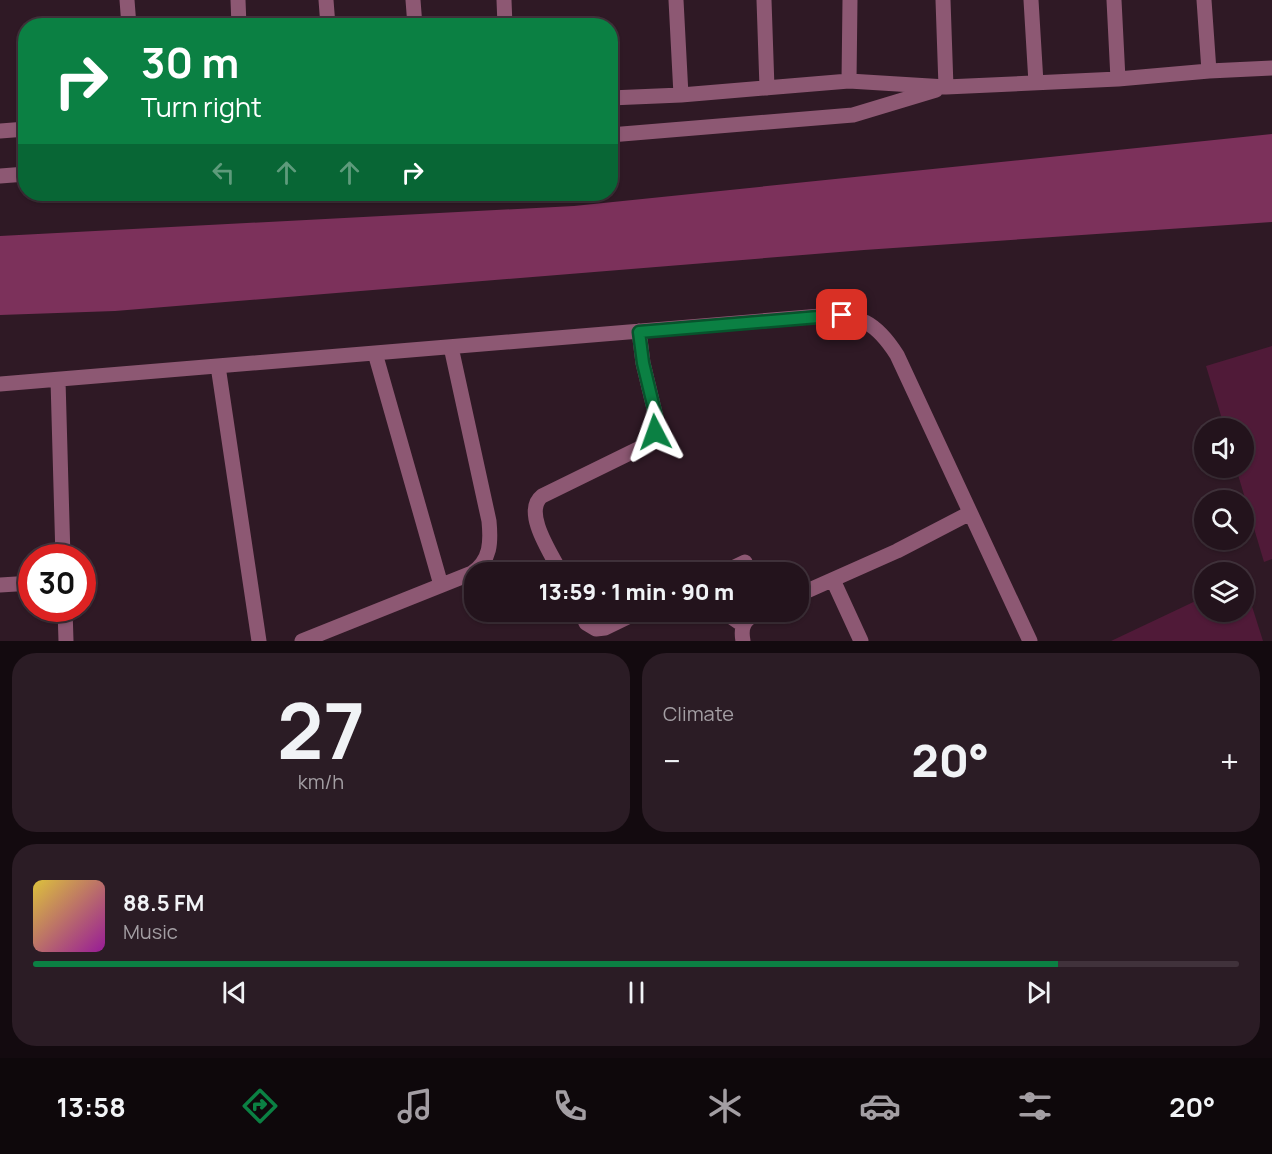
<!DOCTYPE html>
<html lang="en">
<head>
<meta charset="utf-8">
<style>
  body { margin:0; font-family:Manrope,sans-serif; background:#2b1c25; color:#f1f3f6; height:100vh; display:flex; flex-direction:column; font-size:22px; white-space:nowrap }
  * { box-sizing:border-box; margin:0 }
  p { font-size:20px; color:#a39ea3 }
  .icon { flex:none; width:33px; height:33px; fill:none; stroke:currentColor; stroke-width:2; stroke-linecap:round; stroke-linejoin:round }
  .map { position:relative; height:641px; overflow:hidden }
  .panel { display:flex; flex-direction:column; gap:12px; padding:12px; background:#130a0f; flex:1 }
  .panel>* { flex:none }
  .hud { position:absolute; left:18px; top:18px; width:600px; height:183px; border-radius:24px; box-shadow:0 2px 4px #0004,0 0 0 2px #40323b; background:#0b8043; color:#fff; overflow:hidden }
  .tools { position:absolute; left:1194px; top:418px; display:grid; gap:12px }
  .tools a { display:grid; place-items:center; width:60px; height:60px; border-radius:50%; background:#23131c; box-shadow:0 2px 4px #0004,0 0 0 2px #40323b; font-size:30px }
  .speed { position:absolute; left:18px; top:544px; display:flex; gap:12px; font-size:30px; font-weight:700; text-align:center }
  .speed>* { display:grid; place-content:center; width:78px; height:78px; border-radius:50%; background:#23131c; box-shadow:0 2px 4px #0004,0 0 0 2px #40323b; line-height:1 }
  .speed .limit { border:9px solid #d22; background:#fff; color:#111 }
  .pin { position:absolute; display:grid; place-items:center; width:51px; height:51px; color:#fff; margin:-26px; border-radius:12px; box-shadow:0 3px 9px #0006 }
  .me { position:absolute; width:66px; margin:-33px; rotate:356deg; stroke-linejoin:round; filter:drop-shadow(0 0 4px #0008) }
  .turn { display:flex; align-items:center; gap:21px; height:126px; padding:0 24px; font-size:27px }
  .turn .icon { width:78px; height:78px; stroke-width:2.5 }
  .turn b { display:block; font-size:42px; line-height:51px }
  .lanes { display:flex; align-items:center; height:57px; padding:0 24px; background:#0003; justify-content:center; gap:30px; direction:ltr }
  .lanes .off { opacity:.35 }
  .big { font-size:45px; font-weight:800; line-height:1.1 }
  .panel .card { flex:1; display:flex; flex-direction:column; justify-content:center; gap:9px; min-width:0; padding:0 21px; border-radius:24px; background:#2b1c25 }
  .panel .dial { align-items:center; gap:0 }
  .dial b { font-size:78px; line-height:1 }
  .song { display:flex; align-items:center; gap:18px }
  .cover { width:72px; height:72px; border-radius:9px; background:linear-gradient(135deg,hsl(50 70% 55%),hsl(300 70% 35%)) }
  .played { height:6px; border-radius:3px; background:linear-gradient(90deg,#0b8043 85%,#40323b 85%) }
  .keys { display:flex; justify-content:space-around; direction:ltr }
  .heat { display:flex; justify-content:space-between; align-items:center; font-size:33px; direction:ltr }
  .panel .tiles { flex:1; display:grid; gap:12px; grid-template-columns:1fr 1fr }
  .card:last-child { grid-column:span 2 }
  .trip { position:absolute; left:464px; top:562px; width:345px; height:60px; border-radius:24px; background:#23131c; box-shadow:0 2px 4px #0004,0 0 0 2px #40323b; font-weight:800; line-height:60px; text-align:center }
  .menu { display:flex; height:96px; justify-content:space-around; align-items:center; background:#0e080b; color:#a39ea3 }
  .menu .icon { width:42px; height:42px }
  .menu .active { color:#0b8043 }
  .menu b { font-size:27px; color:#f1f3f6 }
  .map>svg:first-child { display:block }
  .green { fill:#501a38 }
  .water { fill:#7c315b }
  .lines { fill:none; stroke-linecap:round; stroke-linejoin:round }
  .minor { stroke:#8d5873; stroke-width:15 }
  .route-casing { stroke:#07532c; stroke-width:15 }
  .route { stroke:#0b8043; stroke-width:10 }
</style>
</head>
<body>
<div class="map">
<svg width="1272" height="641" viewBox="0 0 1272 641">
  <rect width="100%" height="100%" fill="#2f1925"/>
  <path class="green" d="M 1272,346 L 1272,559 L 1264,562 L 1236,468 L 1244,468 L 1244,429 L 1225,429 L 1206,366 Z
    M 1244,581 L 1263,641 L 1111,641 L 1204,597 L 1204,612 L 1244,612 Z"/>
  <path class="water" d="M 1272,134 L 1272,222 L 864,250 L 115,311 L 0,315 L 0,236 L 574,206 Z"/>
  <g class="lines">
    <path class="minor" d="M 127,0 L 129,26
      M 238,0 L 239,26
      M 326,0 L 328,26
      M 413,0 L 415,26
      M 504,0 L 505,26
      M 676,0 L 681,95
      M 764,0 L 767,88
      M 943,0 L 946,87
      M 1031,0 L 1036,83
      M 1114,0 L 1118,79
      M 1204,0 L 1209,71
      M 849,81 L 850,0
      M 610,98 L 681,95 L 849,81 L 946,87 L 1118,79 L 1209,71 L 1272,68
      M 0,131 L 26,129
      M 610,135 L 853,115 L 936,90
      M 0,176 L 26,174
      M 375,353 L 441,585
      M 218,366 L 259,641
      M 58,380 L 63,558
      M 0,384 L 821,316 C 860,314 876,322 897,355 L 1030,641
      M 561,573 C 552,555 522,512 542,496 L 642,447 L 655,432 L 657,421 L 643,363 L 639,331
      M 722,573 L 745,562
      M 833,580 L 861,641
      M 0,585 L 32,583
      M 798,595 L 897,551 L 970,513
      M 65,609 L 66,641
      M 581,612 L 586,623 L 596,629 L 605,628 L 638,612
      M 724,612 L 743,625
      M 302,641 L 472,573 C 491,560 491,542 489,521 L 451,347
      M 743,641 C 740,625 745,619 759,612"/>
  </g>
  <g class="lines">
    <g class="route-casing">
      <path id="route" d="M 655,432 L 657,421 L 643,363 L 639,332 L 842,315"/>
    </g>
    <use href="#route" class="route"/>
  </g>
</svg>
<div class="tools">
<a><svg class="icon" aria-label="sound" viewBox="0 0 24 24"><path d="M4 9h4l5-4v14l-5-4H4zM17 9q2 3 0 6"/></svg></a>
<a><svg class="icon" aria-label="search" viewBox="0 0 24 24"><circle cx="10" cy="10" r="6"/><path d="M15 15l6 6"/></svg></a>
<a><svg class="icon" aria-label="layers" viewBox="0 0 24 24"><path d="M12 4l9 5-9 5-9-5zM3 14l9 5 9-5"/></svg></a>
</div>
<div class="speed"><div class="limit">30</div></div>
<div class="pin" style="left:842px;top:315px;background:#d93025"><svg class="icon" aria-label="arrive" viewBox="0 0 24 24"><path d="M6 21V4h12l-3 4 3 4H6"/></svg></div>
<svg class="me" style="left:655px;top:432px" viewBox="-20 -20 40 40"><path d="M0-17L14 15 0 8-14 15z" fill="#0b8043" stroke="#fff" stroke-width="4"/></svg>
<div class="trip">13:59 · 1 min · 90 m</div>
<div class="hud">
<div class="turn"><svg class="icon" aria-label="right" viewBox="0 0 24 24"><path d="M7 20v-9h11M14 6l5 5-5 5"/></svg><div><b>30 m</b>Turn right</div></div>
<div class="lanes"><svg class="icon off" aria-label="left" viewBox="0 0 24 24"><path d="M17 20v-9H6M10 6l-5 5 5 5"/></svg><svg class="icon off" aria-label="ahead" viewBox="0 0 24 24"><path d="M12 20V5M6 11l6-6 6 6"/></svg><svg class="icon off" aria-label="ahead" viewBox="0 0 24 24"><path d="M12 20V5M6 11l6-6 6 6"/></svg><svg class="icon" aria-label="right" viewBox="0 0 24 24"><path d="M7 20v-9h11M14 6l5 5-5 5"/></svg></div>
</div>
</div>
<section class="panel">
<div class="tiles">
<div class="card dial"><b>27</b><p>km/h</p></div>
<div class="card"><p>Climate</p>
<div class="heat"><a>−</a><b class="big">20°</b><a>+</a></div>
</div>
<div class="card">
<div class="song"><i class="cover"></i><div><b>88.5 FM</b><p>Music</p></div></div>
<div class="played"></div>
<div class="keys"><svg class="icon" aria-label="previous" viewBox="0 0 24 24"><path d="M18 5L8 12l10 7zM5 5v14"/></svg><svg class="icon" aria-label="pause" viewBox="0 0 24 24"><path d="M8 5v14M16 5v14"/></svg><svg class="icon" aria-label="next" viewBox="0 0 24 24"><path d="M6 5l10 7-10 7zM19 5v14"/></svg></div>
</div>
</div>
</section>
<nav class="menu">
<b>13:58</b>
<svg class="icon active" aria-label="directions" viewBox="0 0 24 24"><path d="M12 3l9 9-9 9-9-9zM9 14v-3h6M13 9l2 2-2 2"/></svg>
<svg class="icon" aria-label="music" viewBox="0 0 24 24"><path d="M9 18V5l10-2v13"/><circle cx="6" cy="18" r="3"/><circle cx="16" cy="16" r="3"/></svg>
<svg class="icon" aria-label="phone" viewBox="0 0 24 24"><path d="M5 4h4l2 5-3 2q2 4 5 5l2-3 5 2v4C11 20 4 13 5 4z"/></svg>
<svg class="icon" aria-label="climate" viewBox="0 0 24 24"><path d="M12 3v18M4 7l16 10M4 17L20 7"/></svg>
<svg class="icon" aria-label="car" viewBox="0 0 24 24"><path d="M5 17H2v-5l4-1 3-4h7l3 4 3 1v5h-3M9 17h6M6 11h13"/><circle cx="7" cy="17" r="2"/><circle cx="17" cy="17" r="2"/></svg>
<svg class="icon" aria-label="filters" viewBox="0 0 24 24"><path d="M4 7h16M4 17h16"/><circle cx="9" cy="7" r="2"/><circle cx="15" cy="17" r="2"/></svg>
<b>20°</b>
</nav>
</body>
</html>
